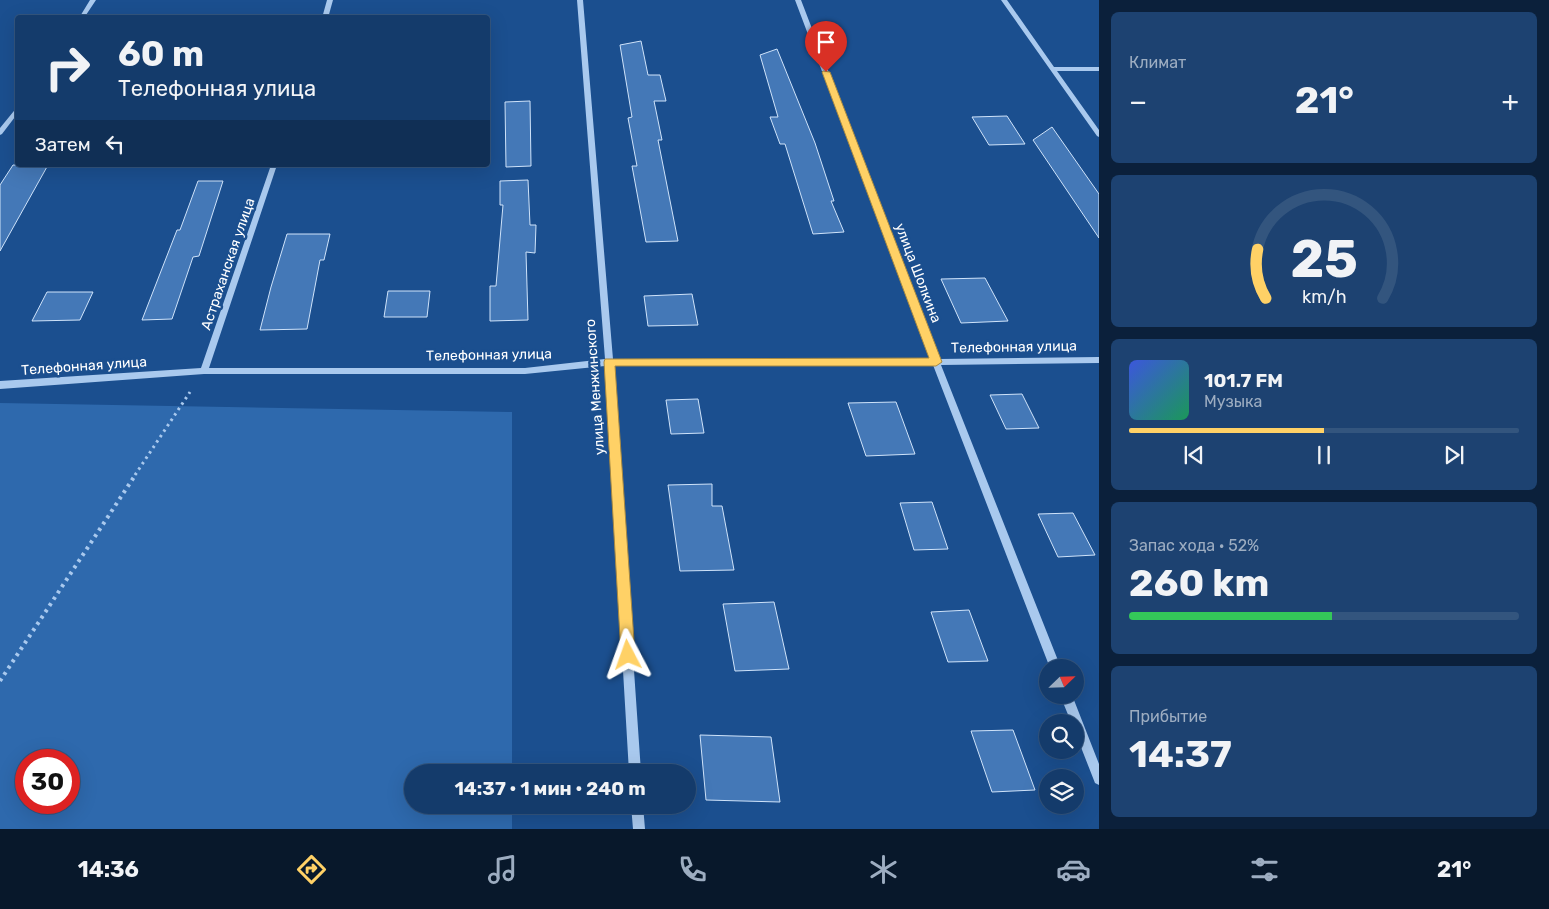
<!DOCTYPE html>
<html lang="ru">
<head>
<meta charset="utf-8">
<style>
  body { margin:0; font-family:Rubik,sans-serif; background:#1d4271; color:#f1f3f6; height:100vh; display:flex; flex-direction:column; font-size:19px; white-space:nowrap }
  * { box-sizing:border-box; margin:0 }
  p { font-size:16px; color:#9dadc1 }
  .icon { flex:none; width:28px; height:28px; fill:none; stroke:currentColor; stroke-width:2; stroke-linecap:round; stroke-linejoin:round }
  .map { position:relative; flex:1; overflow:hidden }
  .details { display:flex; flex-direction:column; gap:12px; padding:12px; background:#0b203b; width:450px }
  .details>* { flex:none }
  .top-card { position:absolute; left:15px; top:15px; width:475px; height:152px; border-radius:5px; box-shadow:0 5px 20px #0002,0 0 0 1px #33557e; background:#143b6b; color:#f1f3f6; overflow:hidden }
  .needle { width:32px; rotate:67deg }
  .tools { position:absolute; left:1039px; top:659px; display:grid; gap:10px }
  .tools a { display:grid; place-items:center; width:45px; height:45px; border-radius:50%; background:#143b6b; box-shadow:0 5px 20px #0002,0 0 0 1px #33557e; font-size:25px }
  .speed { position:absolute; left:15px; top:749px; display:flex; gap:10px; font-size:25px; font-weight:700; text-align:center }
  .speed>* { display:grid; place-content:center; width:65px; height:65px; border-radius:50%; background:#143b6b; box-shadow:0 5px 20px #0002,0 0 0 1px #33557e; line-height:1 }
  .speed .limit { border:8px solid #d22; background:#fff; color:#111 }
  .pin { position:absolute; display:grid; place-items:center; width:42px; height:42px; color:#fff; margin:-51px -21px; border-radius:50% 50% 50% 0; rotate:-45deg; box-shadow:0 0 5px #0007 }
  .pin .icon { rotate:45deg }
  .me { position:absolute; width:55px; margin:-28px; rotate:356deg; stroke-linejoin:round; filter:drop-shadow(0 0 4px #0008) }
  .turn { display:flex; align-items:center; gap:18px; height:105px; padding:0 20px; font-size:22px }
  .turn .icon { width:65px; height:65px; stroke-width:2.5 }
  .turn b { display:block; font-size:35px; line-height:42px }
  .then { display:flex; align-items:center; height:48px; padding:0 20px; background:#0003; gap:10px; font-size:19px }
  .big { font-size:38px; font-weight:700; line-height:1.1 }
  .details .card { flex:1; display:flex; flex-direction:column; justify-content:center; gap:8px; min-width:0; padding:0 18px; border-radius:8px; background:#1d4271 }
  .details .dial { align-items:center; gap:0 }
  .dial svg { height:130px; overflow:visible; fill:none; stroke:#33557e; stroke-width:7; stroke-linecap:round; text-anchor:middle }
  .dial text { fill:#f1f3f6; stroke:none }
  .song { display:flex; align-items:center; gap:15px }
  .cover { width:60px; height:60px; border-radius:8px; background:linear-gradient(135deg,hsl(230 70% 55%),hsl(150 70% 35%)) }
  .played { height:5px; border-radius:2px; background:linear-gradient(90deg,#ffd166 50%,#33557e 50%) }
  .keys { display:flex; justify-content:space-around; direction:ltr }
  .heat { display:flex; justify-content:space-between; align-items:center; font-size:28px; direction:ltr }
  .charge { height:8px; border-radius:4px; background:linear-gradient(90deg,#34c759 52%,#33557e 0) }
  .trip { position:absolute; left:404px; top:764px; width:292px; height:50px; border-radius:25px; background:#143b6b; box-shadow:0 5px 20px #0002,0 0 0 1px #33557e; font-weight:700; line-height:50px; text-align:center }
  .tab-bar { display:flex; height:80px; justify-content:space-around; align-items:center; background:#08182b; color:#9dadc1 }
  .tab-bar .icon { width:35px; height:35px }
  .tab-bar .active { color:#ffd166 }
  .tab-bar b { font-size:22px; color:#f1f3f6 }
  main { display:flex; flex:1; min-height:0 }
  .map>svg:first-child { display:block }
  .green { fill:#2e69ad; fill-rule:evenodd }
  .building { fill:#4478b7; stroke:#cfe3fa }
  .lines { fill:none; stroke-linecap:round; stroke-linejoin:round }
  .path-far1 { stroke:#a9c9ee; stroke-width:3; stroke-dasharray:2.5 4; stroke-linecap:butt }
  .path { stroke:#a9c9ee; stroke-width:4; stroke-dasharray:3 4.5; stroke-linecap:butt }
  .minor { fill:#a9c9ee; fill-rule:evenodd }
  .route { fill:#ffd166; stroke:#a68842 }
  .labels { text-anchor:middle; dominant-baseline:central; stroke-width:5; stroke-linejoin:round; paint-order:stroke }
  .street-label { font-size:14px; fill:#fff; stroke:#1b4f8f }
</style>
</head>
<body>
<main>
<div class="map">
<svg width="1099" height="829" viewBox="0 0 1099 829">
  <rect width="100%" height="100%" fill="#1b4f8f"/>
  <path class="green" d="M 0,403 L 512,412 L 512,772 L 412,772 L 412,805 L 512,805 L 512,829 L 0,829 ZM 26,760 L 69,760 L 69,802 L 26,802 Z"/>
  <path class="building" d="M 641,41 L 648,75 L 660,75 L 666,101 L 654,101 L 662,140 L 658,140 L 678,241 L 646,242 L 637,193 L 632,166 L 637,166 L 628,118 L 632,117 L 620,45 Z
    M 777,49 L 815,143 L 834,201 L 831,201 L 844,232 L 813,234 L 785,144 L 780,144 L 770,117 L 778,117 L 760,55 Z
    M 530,101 L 531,166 L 506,167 L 505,102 Z
    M 1007,116 L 1025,144 L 989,145 L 972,117 Z
    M 1052,127 L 1099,194 L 1099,238 L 1033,140 Z
    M 13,165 L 48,165 L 0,251 L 0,185 Z
    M 528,180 L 530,225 L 536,225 L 535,253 L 526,252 L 528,320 L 490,321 L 490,286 L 496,286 L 503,205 L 500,205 L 500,181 Z
    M 198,181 L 223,181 L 199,256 L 193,257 L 172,319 L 142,320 L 177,230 L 180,230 Z
    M 287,234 L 330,234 L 324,260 L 320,260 L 307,329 L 260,330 L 271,287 Z
    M 985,278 L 1008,321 L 961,323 L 941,279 Z
    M 388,291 L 430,291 L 427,317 L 384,317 Z
    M 47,292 L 93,292 L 80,320 L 32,321 Z
    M 692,294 L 698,325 L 648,326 L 644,296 Z
    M 1022,394 L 1039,428 L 1006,429 L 990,395 Z
    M 698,399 L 704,433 L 671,434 L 666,400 Z
    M 896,402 L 915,454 L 866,456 L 848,403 Z
    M 712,484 L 712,506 L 722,506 L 734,570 L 680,571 L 668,485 Z
    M 932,502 L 948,549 L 914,550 L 900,503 Z
    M 1073,513 L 1095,555 L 1058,557 L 1038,514 Z
    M 774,602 L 789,669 L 735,671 L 723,604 Z
    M 969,610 L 988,661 L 948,662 L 931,612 Z
    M 1013,730 L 1035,790 L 992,792 L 971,731 Z
    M 700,735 L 771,737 L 780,802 L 706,800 Z"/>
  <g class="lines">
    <path class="path-far1" d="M 135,475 L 190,392"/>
    <path class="path" d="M 0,681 L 136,474"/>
    <path class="minor" d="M 90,0 L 96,0 L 84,18 L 79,18 Z
      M 327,0 L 333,0 L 328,18 L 322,18 Z
      M 577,0 L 583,0 L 613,359 L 931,359 L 795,0 L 801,0 L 939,359 L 1099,357 L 1099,363 L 941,365 L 1061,668 L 1050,668 L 933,365 L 613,365 L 641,772 L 629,772 L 605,366 L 525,374 L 204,374 L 0,389 L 0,381 L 201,368 L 271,165 L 277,165 L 209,368 L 525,368 L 605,359 Z
      M 1001,0 L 1007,0 L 1054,67 L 1099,67 L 1099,71 L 1057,71 L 1099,130 L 1099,137 L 1097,136 Z
      M 18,106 L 18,113 L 2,134 L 0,135 L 0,128 Z
      M 1060,695 L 1072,695 L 1099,764 L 1099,785 L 1095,783 L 1075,732 L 1075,722 L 1071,722 Z
      M 631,805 L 643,805 L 645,829 L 633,829 Z"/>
  </g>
  <path class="route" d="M 823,71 L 830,72 L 942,362 L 936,366 L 615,366 L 635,655 L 633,660 L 628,662 L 623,660 L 621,655 L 604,362 L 605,359 L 929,358 L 822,72 Z"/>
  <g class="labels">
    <g class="street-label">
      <text transform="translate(228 264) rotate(-71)">Астраханская улица</text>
      <text transform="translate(918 273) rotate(69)">улица Шолкина</text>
      <text transform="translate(1014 347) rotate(-1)">Телефонная улица</text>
      <text transform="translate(489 355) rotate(-1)">Телефонная улица</text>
      <text transform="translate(84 366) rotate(-4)">Телефонная улица</text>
      <text transform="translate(595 387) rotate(-94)">улица Менжинского</text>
    </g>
  </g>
</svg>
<div class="tools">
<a><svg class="needle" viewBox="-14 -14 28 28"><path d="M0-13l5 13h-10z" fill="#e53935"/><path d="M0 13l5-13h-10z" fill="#9dadc1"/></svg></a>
<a><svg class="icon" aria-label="search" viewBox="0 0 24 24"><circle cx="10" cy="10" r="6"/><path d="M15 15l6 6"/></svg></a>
<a><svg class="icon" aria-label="layers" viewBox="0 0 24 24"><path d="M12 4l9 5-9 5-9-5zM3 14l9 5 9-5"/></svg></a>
</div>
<div class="speed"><div class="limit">30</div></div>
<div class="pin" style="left:826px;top:72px;background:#d93025"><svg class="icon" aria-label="arrive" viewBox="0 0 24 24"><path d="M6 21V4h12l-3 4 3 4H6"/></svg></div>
<svg class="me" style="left:628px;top:655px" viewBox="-20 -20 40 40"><path d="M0-17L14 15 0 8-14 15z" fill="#ffd166" stroke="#fff" stroke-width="4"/></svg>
<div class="trip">14:37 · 1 мин · 240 m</div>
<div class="top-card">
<div class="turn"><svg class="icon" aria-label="right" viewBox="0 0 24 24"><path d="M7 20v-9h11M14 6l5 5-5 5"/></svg><div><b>60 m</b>Телефонная улица</div></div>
<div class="then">Затем<svg class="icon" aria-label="left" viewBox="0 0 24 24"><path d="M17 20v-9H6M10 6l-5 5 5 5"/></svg></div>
</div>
</div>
<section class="details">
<div class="card"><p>Климат</p>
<div class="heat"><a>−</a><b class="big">21°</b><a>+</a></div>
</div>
<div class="card dial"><svg viewBox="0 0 100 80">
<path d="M14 69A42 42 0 1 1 86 69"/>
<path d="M14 69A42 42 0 0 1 9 39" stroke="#ffd166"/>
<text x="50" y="56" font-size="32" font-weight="700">25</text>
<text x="50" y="72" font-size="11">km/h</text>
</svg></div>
<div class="card">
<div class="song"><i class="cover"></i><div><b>101.7 FM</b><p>Музыка</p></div></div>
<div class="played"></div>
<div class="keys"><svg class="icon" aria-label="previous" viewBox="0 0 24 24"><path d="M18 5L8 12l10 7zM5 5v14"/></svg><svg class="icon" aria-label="pause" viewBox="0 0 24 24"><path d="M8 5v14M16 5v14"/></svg><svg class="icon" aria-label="next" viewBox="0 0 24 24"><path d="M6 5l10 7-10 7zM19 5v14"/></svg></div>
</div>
<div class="card"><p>Запас хода · 52%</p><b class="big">260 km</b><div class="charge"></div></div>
<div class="card"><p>Прибытие</p><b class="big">14:37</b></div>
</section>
</main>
<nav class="tab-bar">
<b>14:36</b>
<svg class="icon active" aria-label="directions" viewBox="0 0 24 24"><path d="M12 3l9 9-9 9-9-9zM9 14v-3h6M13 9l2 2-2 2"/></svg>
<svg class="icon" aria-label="music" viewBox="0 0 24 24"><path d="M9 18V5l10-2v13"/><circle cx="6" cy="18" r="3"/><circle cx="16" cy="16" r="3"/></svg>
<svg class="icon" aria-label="phone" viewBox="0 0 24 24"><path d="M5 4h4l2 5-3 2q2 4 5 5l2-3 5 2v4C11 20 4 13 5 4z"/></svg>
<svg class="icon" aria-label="climate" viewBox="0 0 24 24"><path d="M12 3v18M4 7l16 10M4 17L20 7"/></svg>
<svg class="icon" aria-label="car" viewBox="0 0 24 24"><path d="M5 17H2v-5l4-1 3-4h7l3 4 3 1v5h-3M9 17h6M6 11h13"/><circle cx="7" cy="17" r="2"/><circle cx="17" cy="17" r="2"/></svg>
<svg class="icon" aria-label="filters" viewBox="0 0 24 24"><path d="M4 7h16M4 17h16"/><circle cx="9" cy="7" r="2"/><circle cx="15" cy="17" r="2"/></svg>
<b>21°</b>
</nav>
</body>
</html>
